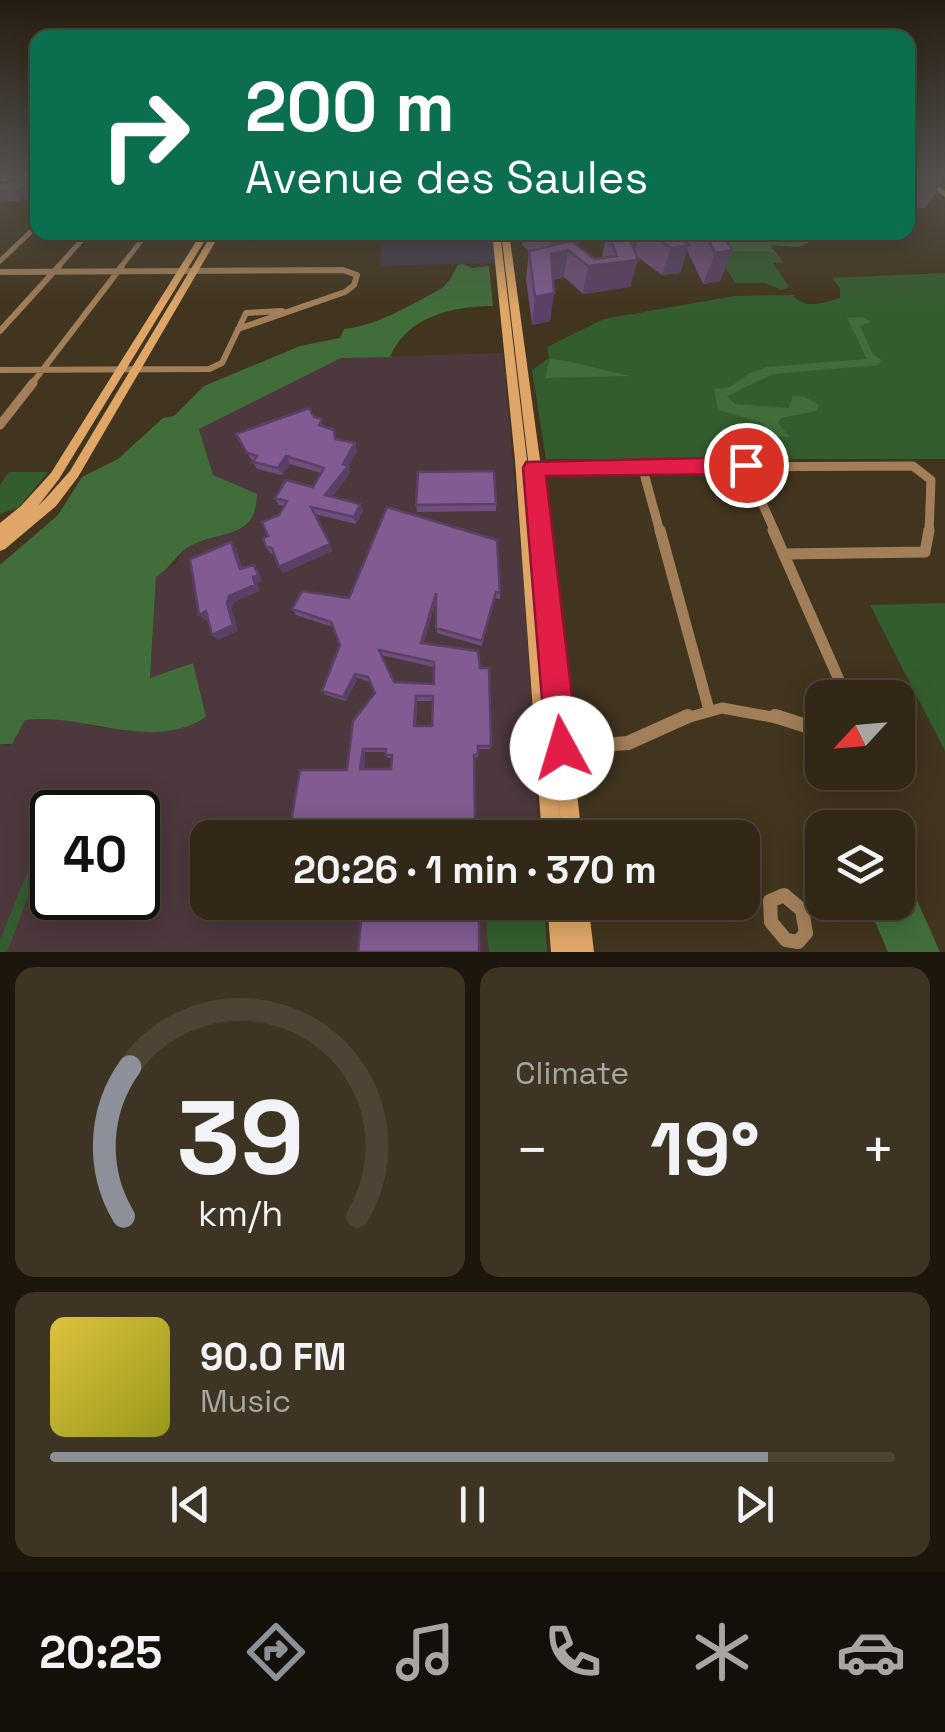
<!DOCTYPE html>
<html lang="en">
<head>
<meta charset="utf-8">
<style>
  body { margin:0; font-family:"Space Grotesk",sans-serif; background:#3d3424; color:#f1f3f6; height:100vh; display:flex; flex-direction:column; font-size:38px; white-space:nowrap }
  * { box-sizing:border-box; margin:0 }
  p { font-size:32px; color:#a8a6a1 }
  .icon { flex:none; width:55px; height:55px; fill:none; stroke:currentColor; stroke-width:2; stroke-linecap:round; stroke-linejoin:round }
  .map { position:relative; height:952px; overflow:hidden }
  .details { display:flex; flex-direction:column; gap:15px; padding:15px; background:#1c160d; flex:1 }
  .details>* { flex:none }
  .banner { position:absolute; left:30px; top:30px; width:885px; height:210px; border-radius:20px; box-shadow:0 5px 25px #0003,0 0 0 2px #4d4436; background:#0b6e4f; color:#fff; overflow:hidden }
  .needle { width:65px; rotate:244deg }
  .buttons { position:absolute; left:805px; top:680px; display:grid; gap:20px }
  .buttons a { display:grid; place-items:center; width:110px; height:110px; border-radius:20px; background:#322817; box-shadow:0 5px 25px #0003,0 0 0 2px #4d4436; font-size:50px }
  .speed { position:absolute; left:30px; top:790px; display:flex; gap:20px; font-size:50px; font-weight:700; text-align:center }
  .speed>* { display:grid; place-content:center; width:130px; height:130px; border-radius:50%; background:#322817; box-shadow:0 5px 25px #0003,0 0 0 2px #4d4436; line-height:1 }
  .speed .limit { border:5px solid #111; border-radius:15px; background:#fff; color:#111 }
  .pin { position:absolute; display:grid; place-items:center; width:85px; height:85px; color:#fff; margin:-42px; border:5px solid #fff; border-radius:50%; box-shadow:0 2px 10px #0007 }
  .me { position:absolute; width:110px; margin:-55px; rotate:354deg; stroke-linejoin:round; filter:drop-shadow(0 0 8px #0008) }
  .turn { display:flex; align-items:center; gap:35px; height:210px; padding:0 50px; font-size:45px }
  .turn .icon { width:130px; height:130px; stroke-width:2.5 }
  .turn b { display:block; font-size:70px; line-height:85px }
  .big { font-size:75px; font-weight:800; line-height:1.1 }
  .details .card { flex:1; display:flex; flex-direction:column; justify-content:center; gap:15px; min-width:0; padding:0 35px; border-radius:20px; background:#3d3424 }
  .details .dial { align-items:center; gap:0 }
  .dial svg { height:260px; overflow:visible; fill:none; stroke:#4d4436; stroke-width:7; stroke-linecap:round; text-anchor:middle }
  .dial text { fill:#f1f3f6; stroke:none }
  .song { display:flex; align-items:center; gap:30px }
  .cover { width:120px; height:120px; border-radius:15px; background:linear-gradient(135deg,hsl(50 70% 55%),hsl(60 70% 35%)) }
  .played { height:10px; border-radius:5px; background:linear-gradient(90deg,#8c9099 85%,#4d4436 85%) }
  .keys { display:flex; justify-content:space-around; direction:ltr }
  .heat { display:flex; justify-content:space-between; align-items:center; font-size:55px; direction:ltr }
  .details .tiles { flex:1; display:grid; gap:15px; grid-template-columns:1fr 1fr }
  .card:last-child { grid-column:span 2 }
  .trip { position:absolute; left:190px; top:820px; width:570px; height:100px; border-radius:20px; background:#322817; box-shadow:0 5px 25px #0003,0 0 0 2px #4d4436; font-weight:800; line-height:100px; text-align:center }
  .tabs { display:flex; height:160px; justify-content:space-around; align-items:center; background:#141009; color:#a8a6a1 }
  .tabs .icon { width:70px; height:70px }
  .tabs .active { color:#8c9099 }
  .tabs b { font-size:45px; color:#f1f3f6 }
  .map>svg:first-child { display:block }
  .education { fill:#423b4c }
  .medical { fill:#4d383d; fill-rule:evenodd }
  .green { fill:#345d2f }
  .forest { fill:#406d3a }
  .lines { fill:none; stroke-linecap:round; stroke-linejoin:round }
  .street-far4 { stroke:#a37f59; stroke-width:5 }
  .street-far3 { stroke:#a37f59; stroke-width:6 }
  .street-far2 { stroke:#a37f59; stroke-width:9 }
  .street-far1 { stroke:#a37f59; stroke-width:11 }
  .street { stroke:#a37f59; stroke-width:14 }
  .secondary { fill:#dfa668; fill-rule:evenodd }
  .primary { fill:#f8cc9e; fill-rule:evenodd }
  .wall { fill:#6f4e7d; fill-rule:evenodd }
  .shaded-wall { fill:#5a4066 }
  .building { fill:#815b91; stroke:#5a4066; stroke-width:2.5; fill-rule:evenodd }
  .route { fill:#e11d48; stroke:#92132f; stroke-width:2.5 }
</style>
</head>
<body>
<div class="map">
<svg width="945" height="952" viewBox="0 0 945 952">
  <rect width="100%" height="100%" fill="#42351f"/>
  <path class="education" d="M 384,233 L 492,233 L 495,263 L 379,266 Z"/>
  <path class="medical" d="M 503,353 L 524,586 L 539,837 L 208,838 L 208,902 L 544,903 L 547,952 L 0,952 L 0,744 L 8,746 L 14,741 L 25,720 L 52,716 L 103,728 L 193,663 L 150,679 L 156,577 L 175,564 L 186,547 L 249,525 L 213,475 L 199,429 L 341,358 ZM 52,812 L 138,812 L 138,898 L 52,898 Z"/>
  <path class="green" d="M 715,250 L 776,252 L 783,262 L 773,263 L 789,287 L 781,290 L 765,283 L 735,283 Z
    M 945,273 L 945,459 L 546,459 L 532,370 L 549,358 L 547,347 L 604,319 L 734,296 L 793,295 C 804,310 824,303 840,298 L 840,288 L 832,278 Z
    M 9,472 L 48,472 L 19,507 L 0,514 L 0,485 Z
    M 945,603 L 945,751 L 870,605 Z
    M 58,796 L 66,799 L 61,812 L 52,812 L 52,834 L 7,952 L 0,952 L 0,940 Z
    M 484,903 L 544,903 L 547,952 L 489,952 Z"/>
  <path class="forest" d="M 740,232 L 764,238 L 831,233 L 798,247 L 770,245 L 775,252 C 736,251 703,253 668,233 Z
    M 463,264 L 472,268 L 489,266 L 493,306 C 454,306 407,316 390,357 L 341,358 L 199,429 L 213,475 L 257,494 C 256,540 223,529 190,546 C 178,552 170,569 156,577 L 150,678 L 193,663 L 206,717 C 150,753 85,712 25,720 L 12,744 L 0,744 L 0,565 L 58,515 L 82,477 L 118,459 L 163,418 L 174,416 L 204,386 L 300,346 L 340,338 L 344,329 C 377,326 410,305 439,290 C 450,284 452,274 458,265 Z
    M 863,317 L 871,322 L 860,326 L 873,354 L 881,360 L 879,365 L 773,374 L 727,396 L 735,404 L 789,408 L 793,396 L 805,397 L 819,405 L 816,411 L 781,418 L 778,423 L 790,437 L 773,436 L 763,423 L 718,410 L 714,389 L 730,387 L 750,373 L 767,367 L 867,359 L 847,318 Z
    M 550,359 C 578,361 603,371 631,376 L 545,378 Z
    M 898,865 L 904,871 L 940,952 L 888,952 L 867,903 L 898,902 Z"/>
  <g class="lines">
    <path class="street-far4" d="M 0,184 L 12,174
      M 0,261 L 38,225
      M 57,268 L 89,232
      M 120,268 L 148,232"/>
    <path class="street-far3" d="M 0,272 L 343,270 L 357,275 L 354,285 L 345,292 L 238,329
      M 0,331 L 59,266
      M 0,370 L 209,369 L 222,363 L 246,313 L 282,311
      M 31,385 L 122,266"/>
    <path class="street-far2" d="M 0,425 L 33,383
      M 745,465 L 775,532
      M 642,466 L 660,532
      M 529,468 L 913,466 L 931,480 L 929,532"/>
    <path class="street-far1" d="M 660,530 L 709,710
      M 773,530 L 847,698
      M 784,554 L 925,552 L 929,530
      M 683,719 L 722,708 L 783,719"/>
    <path class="street" d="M 775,716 L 822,731
      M 561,748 L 628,743 L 688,716
      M 784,895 L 802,910 L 806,933 L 798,942 L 786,940 L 771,922 L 770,901 Z"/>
    <path class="secondary" d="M 916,174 L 923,174 L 945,191 L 945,197 Z
      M 202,232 L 210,232 L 59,479 L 38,506 L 46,498 L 70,471 L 213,232 L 221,232 L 78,477 L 56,506 L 5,549 L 0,551 L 0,523 L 21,506 L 51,473 Z
      M 492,232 L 500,232 L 527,460 L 562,838 L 542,838 L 515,460 Z
      M 501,232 L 509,232 L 540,460 L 582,838 L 562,838 L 528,460 Z
      M 547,902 L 567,902 L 570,922 L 568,902 L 588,902 L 594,952 L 551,952 Z"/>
    <path class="primary" d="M 0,174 L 38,174 L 38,177 L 0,177 Z"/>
  </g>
  <path class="wall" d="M 908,174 L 945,174 L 945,178 L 925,208 L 908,208 Z
    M 34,179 L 21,201 L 0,202 L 0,183 Z
    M 523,232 L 670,232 L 688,245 L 693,232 L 722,232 L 732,250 L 720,281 L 703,284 L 687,250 L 680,273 L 662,275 L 636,256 L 630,287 L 583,294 L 564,277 L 553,280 L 550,321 L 532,325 L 526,279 L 529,251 L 522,245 ZM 606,236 L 602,258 L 594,259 L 576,244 Z
    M 314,417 L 336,439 L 357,451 L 348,466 L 350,473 L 332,497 L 360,504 L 363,511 L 356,524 L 315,514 L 332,551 L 283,573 L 274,554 L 270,553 L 266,547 L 268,536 L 284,506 L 279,505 L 275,498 L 313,487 L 321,473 L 290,464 L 282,475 L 257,469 L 236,434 Z
    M 496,504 L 496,511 L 417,512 L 416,505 Z
    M 387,507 L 500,593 L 500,599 L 495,598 L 482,646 L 437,633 L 436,601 L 423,644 L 491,746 L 490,749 L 478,749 L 478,757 L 309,829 L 290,828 L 347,770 L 375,693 L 370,682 L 358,678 L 346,701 L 326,695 L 322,691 L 340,645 L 333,627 L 296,615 L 292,609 L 349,598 ZM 381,655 L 434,667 L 434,684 L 394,682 ZM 417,701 L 433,701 L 432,726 L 416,726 ZM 365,752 L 385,752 L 387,758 L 391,758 L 391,769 L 364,769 Z"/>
  <path class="shaded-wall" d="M 34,179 L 38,184 L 38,190 L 21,201 L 15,192 Z
    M 552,232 L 606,232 L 606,236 L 549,251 Z
    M 626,232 L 640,232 L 634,254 Z
    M 689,245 L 680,273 L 662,275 L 671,248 Z
    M 568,250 L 564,277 L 548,282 L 551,254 Z
    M 732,250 L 720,281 L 703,284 L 715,253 Z
    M 638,260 L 630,287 L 583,294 L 588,266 Z
    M 554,293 L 550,321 L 532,325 L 535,297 Z
    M 355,443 L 357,451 L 348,466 L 350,473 L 328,502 L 325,495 Z
    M 286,456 L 290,464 L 282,475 L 278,468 Z
    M 360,504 L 363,511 L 356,524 L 354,517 Z
    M 231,542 L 236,548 L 245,576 L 240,569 Z
    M 330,544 L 332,551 L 283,573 L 279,567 Z
    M 254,565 L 259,572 L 262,581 L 257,583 L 260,591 L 234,602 L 232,609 L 238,631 L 218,640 L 212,635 L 229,596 L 253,577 Z
    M 436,593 L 436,599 L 422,648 L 421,643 Z
    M 206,611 L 212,617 L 205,620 L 199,615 Z
    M 355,674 L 358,678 L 346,701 L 343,697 Z
    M 363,749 L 365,752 L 363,772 L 360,769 Z"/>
  <path class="building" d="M 34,179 L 15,192 L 0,192 L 0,183 Z
    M 608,232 L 627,232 L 638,260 L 588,266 L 568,250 L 551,254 L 554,293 L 535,297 L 529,251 L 572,241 L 594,259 L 617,256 Z
    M 649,232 L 670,232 L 689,245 L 671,248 Z
    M 704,232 L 722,232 L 732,250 L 715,253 Z
    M 309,408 L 314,417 L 322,419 L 319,425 L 334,430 L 335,439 L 355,443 L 343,464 L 348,466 L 325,495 L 360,504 L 354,517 L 311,507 L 330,544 L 279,567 L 272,548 L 266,547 L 263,538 L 268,536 L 262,522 L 279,515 L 287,501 L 275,498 L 286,480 L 313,487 L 324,468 L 286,456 L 278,468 L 253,462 L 257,456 L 247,453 L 236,434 Z
    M 494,471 L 496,504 L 416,505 L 418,472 Z
    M 387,507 L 497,540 L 500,593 L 496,592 L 482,641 L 436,628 L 436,593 L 421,643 L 478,651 L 480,668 L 489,668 L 491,746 L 478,746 L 478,754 L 474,755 L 475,838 L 308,838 L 309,828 L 290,828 L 300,770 L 347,770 L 353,721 L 375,693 L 368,677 L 355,674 L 343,697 L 322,691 L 340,645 L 331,622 L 292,609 L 302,591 L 349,598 ZM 379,650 L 434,662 L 434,684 L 394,682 ZM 416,696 L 433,696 L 432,726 L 414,726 ZM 363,749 L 386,749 L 385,755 L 392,755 L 391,769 L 360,769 Z
    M 231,542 L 240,569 L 254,565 L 258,575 L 253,577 L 255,585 L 229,596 L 227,603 L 233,625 L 212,635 L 206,611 L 199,615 L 190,559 Z
    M 363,902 L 479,902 L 479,952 L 358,952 Z"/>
  <linearGradient id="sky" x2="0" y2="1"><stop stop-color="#241d11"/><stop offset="0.57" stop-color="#54514d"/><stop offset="1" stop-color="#54514d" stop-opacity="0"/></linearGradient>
  <rect width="945" height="307" fill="url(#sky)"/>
  <path class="route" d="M 746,457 L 757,465 L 746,474 L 546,476 L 578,748 L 573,759 L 562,764 L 550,759 L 546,748 L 523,468 L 526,462 Z"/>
</svg>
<div class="buttons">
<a><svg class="needle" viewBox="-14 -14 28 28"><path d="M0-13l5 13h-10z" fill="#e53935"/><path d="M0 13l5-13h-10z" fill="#a8a6a1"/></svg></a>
<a><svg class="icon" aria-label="layers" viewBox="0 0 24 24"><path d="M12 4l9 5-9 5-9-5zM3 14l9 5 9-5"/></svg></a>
</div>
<div class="speed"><div class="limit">40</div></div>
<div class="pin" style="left:746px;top:465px;background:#d93025"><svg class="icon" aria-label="arrive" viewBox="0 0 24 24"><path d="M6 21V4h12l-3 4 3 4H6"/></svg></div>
<svg class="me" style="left:562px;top:748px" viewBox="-20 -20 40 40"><circle r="19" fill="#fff"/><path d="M0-13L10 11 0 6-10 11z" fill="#e11d48"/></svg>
<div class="trip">20:26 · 1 min · 370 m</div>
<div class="banner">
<div class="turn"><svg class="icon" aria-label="right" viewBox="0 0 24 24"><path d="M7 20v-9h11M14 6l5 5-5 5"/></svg><div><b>200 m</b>Avenue des Saules</div></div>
</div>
</div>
<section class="details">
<div class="tiles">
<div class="card dial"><svg viewBox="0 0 100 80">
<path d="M14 69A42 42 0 1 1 86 69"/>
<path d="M14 69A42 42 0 0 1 16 23" stroke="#8c9099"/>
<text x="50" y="56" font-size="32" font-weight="700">39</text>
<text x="50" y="72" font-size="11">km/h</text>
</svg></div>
<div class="card"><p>Climate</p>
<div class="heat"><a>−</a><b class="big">19°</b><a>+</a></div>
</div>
<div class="card">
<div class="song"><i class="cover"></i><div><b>90.0 FM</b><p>Music</p></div></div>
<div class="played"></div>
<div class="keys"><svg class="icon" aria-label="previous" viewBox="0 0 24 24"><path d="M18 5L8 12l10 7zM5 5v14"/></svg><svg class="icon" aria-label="pause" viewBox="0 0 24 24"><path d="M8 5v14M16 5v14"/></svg><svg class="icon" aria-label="next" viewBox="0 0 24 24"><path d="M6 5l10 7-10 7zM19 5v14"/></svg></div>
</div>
</div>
</section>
<nav class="tabs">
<b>20:25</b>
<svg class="icon active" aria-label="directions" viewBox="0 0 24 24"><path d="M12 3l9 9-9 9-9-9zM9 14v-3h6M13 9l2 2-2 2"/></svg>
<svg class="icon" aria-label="music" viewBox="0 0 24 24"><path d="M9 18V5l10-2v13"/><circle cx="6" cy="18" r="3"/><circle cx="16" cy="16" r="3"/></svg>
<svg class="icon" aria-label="phone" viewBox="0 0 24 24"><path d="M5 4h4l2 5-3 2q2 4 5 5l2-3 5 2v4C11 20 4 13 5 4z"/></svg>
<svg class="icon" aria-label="climate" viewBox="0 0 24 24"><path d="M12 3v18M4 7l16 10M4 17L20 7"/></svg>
<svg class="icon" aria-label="car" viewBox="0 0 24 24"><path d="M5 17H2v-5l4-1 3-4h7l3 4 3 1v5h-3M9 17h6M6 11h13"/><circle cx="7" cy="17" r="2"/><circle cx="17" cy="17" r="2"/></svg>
</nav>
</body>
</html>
